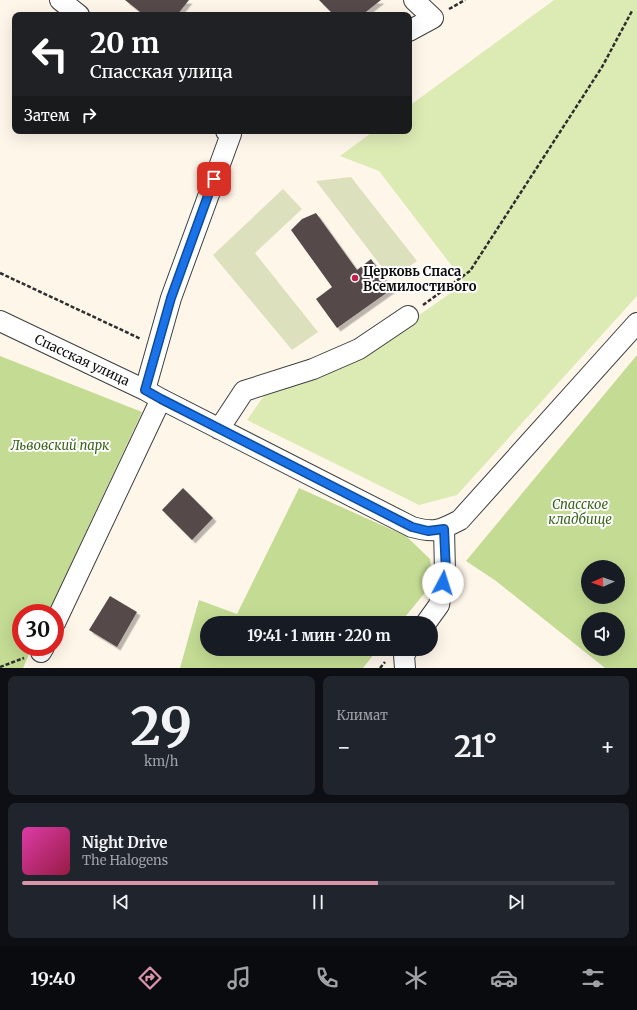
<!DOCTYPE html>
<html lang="ru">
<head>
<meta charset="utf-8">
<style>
  body { margin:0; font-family:Merriweather,serif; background:#20242c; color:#f1f3f6; height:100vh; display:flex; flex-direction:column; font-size:15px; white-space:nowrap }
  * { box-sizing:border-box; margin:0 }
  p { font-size:13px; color:#9ea1a6 }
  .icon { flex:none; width:22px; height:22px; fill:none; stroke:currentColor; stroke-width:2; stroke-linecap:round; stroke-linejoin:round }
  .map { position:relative; height:668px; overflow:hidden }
  .drawer { display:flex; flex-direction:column; gap:8px; padding:8px; background:#0d0f14; flex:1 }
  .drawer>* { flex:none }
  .banner { position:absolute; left:12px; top:12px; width:400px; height:122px; border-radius:8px; box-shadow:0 4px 16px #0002; background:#202124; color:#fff; overflow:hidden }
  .needle { width:26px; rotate:268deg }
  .fabs { position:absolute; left:581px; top:560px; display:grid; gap:8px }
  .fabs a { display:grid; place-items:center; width:44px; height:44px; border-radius:50%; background:#171b24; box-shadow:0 4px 16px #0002; font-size:20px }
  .speed { position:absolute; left:12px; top:604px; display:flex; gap:8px; font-size:20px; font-weight:700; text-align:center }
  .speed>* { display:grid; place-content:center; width:52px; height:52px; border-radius:50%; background:#171b24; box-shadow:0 4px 16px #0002; line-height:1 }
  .speed .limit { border:6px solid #d22; background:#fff; color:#111 }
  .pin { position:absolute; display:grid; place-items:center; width:34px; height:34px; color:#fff; margin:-17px; border-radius:8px; box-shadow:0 2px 6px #0006 }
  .me { position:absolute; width:44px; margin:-22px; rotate:5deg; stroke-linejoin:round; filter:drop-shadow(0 0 3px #0008) }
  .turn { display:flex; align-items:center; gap:14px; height:84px; padding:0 12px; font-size:18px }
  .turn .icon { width:52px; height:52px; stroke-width:2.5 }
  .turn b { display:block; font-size:28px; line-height:34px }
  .then { display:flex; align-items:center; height:38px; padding:0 12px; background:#0003; gap:8px; font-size:15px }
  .big { font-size:30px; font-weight:700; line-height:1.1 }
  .drawer .widget { flex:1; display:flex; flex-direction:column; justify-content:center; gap:6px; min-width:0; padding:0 14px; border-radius:8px; background:#20242c }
  .drawer .dial { align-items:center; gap:0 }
  .dial b { font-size:52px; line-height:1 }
  .song { display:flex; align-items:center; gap:12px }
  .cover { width:48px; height:48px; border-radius:6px; background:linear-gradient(135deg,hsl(320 70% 55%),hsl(340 70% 35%)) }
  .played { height:4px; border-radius:2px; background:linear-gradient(90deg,#da94aa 60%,#363941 60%) }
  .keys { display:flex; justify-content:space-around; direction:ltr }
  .heat { display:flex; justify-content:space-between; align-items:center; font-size:22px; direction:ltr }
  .drawer .tiles { flex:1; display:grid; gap:8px; grid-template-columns:1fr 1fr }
  .widget:last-child { grid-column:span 2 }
  .trip { position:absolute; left:200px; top:616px; width:238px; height:40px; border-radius:20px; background:#171b24; box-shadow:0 4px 16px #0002; font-weight:700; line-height:40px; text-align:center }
  .tabs { display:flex; height:64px; justify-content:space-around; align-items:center; background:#090b0e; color:#9ea1a6 }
  .tabs .icon { width:28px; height:28px }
  .tabs .active { color:#da94aa }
  .tabs b { font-size:18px; color:#f1f3f6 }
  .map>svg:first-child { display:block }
  .green { fill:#dceab4 }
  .forest { fill:#c3db93; fill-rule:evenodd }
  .cemetery { fill:#dde0bc }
  .building { fill:#554a48; filter:url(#shadow) }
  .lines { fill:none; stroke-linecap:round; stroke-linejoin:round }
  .minor-casing { stroke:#3f3f3f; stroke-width:22 }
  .path { stroke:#2e2e2e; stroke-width:2.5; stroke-dasharray:4 2; stroke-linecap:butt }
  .minor { stroke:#fff; stroke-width:20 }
  .route-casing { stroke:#114b97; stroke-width:10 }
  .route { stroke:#1a73e8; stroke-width:7 }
  .poi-dot { fill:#bf214c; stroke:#fff; stroke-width:1.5 }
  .labels { text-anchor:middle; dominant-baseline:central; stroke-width:4; stroke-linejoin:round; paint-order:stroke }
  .poi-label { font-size:13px; font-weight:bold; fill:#0c0c0c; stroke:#fff; text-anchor:start }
  .street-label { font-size:13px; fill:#0c0c0c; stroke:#fff }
  .park-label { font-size:13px; font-style:italic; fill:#3b641b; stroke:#fff }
</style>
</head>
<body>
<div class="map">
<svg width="637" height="668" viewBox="0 0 637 668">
  <defs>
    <filter id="shadow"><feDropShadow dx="3.5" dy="3.5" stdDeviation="0" flood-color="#0004"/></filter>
  </defs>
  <rect width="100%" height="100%" fill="#fff6ea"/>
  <path class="green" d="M 554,0 L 637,0 L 637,296 L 457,495 L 419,505 L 247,420 L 268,390 L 369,350 L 465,283 L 379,171 L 340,156 L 374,131 L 409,131 L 409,106 Z"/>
  <path class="forest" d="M 637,355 L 637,668 L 605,668 L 496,581 L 466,561 ZM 588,567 L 618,567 L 618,597 L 588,597 ZM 588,619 L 618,619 L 618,649 L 588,649 Z
    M 0,356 L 142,412 L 48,613 L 21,613 L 21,647 L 32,647 L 23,668 L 0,668 Z
    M 299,488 L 406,536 L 430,559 L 433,583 L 400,623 L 207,623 L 207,649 L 378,649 L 363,668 L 180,668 L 199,600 L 237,614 Z"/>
  <path class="cemetery" d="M 351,177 L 417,261 L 391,279 L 316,181 Z
    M 283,189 L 302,209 L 255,253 L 318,332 L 292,350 L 213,255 Z"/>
  <path class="building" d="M 125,0 L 189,0 L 177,15 L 144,15 Z
    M 319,0 L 381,0 L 362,15 L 334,15 Z
    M 316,213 L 357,270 L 371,259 L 392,289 L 337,328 L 316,299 L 332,287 L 291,230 L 302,219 Z
    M 183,488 L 213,518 L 192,540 L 162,510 Z
    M 110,596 L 137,612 L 117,647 L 89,630 Z"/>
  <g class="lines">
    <g class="minor-casing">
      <path id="minor" d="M 60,0 L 79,15
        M 409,31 L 433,18 L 414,0
        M 0,321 L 145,390 L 161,399 L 412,527 C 434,533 439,531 460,520 L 637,323
        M 145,390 L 171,298 L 231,134 L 226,131
        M 219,429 L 244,391 L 313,369 L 359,349 L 408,316
        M 55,623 L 161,399
        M 426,623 L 439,605 L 445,572 L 444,529
        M 41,652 L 44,647
        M 405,668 L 404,655 L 408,649"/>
    </g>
    <path class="path" d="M 449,9 L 465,0
      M 0,273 L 141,339
      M 423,305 L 470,271 L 602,67 L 632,11
      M 0,667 L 24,658
      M 380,668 L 385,662"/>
    <use href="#minor" class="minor"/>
  </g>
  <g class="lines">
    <g class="route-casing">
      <path id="route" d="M 214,179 L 171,298 L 145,390 L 161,399 L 412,527 L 428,531 L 444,529 L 446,572 L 443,583"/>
    </g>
    <use href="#route" class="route"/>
  </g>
  <circle class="poi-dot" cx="355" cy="278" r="4"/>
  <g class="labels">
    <g class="poi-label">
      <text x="363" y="271">Церковь Спаса<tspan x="363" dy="15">Всемилостивого</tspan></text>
    </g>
    <g class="street-label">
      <text transform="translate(82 360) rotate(25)">Спасская улица</text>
    </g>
    <g class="park-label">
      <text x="60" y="445">Львовский парк</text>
      <text x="580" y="504">Спасское<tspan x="580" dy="15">кладбище</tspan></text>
    </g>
  </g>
</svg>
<div class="fabs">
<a><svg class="needle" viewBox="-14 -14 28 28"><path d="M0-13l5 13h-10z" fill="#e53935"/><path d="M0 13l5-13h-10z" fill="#9ea1a6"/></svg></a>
<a><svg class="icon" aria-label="sound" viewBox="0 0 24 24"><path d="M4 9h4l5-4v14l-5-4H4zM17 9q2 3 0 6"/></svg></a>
</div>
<div class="speed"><div class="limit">30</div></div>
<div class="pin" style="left:214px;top:179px;background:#d93025"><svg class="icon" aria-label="arrive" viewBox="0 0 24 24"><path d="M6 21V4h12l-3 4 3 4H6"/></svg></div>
<svg class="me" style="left:443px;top:583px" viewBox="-20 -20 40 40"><circle r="19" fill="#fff"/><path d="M0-13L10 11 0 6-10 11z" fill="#1a73e8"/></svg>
<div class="trip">19:41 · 1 мин · 220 m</div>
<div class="banner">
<div class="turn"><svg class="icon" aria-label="left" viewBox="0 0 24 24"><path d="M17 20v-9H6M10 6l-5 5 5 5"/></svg><div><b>20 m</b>Спасская улица</div></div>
<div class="then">Затем<svg class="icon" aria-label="right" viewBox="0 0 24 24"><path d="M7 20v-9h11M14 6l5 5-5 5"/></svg></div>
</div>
</div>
<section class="drawer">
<div class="tiles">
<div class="widget dial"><b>29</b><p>km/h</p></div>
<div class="widget"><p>Климат</p>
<div class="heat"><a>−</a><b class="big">21°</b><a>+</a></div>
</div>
<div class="widget">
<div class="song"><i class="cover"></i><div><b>Night Drive</b><p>The Halogens</p></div></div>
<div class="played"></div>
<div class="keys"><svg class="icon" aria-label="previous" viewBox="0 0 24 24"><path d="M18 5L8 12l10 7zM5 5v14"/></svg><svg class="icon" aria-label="pause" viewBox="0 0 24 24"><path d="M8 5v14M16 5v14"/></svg><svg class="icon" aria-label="next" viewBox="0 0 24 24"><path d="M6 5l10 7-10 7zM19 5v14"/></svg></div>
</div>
</div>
</section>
<nav class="tabs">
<b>19:40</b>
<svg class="icon active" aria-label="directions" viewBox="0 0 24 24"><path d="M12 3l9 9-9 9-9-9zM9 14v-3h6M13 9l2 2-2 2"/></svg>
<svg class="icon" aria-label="music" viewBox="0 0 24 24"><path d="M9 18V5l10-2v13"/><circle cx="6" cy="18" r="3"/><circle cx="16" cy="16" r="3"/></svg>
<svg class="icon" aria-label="phone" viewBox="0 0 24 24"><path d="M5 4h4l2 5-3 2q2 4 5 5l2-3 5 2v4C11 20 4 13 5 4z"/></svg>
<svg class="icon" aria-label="climate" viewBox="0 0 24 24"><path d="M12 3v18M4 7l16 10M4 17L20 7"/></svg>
<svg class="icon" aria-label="car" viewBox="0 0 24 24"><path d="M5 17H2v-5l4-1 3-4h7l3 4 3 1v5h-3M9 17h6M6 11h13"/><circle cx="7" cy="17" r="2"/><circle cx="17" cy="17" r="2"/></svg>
<svg class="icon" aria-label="filters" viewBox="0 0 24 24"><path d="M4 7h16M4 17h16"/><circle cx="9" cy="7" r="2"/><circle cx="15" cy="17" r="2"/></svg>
</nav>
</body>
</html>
